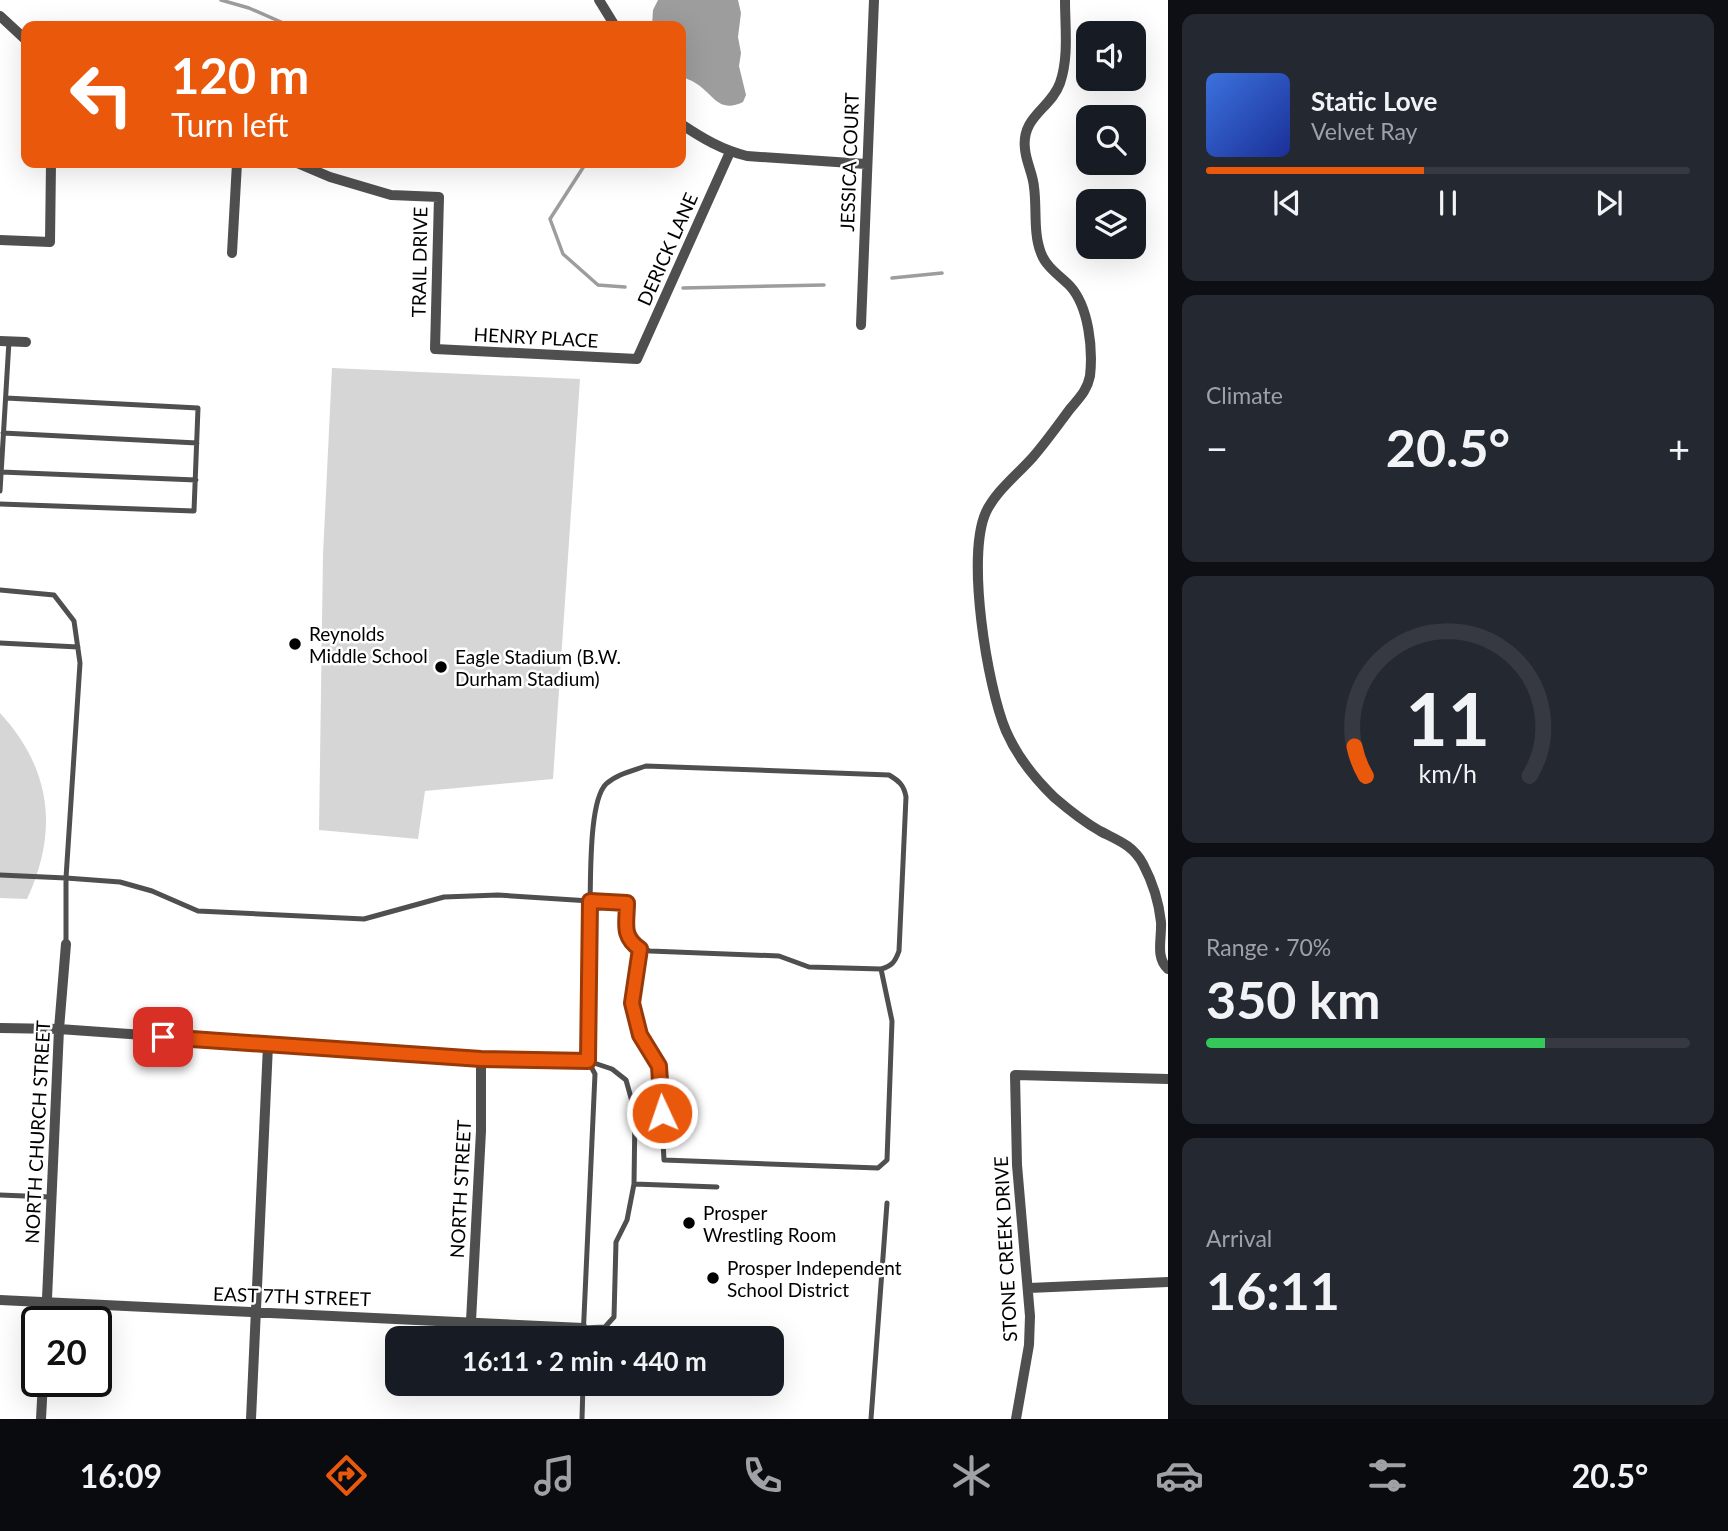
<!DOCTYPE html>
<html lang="en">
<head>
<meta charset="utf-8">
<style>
  body { margin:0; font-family:Lato,sans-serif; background:#242831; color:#f1f3f6; height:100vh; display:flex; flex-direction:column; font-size:26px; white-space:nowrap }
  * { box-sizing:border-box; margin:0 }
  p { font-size:23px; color:#9ea1a6 }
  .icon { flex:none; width:38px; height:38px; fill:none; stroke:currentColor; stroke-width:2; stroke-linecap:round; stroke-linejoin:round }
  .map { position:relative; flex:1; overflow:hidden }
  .side { display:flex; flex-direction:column; gap:14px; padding:14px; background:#0d0f14; width:560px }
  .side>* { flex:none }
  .banner { position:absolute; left:21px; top:21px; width:665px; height:147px; border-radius:14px; box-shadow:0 7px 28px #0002; background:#ea580c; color:#fff; overflow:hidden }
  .tools { position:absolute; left:1076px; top:21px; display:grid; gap:14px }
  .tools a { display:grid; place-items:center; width:70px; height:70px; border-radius:14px; background:#171b24; box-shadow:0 7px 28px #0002; font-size:35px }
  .speed { position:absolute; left:21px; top:1306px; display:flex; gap:14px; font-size:35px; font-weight:700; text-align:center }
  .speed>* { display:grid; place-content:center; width:91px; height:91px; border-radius:50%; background:#171b24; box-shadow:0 7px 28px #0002; line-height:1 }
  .speed .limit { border:4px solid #111; border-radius:10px; background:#fff; color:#111 }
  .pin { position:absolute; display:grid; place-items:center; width:60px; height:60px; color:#fff; margin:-30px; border-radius:14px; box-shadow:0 4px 10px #0006 }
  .me { position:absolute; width:77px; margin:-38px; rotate:357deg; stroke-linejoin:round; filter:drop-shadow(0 0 5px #0008) }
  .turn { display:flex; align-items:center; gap:24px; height:147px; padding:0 35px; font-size:32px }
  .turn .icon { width:91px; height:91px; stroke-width:2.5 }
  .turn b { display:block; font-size:49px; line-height:60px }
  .big { font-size:52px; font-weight:700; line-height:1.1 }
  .side .card { flex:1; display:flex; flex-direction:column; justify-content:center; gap:10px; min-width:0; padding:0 24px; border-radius:14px; background:#242831 }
  .side .dial { align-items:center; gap:0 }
  .dial svg { height:182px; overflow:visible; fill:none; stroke:#363941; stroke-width:7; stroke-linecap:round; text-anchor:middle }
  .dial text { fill:#f1f3f6; stroke:none }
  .song { display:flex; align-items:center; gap:21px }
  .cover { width:84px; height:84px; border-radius:10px; background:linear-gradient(135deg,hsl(220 70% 55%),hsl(230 70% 35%)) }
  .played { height:7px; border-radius:4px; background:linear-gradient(90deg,#ea580c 45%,#363941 45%) }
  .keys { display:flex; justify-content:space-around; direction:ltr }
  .heat { display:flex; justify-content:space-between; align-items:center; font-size:38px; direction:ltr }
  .charge { height:10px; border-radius:5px; background:linear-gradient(90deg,#34c759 70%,#363941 0) }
  .trip { position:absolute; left:385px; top:1326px; width:399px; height:70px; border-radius:14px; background:#171b24; box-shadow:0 7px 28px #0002; font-weight:700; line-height:70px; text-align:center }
  .tab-bar { display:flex; height:112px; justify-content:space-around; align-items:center; background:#090b0e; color:#9ea1a6 }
  .tab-bar .icon { width:49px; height:49px }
  .tab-bar .current { color:#ea580c }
  .tab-bar b { font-size:32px; color:#f1f3f6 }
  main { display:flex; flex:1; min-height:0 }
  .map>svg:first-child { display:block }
  .green { fill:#d6d6d6 }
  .water { fill:#9d9d9d }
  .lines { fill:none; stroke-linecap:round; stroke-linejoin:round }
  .stream { stroke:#9d9d9d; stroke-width:3.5 }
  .lane { stroke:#4f4f4f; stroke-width:5 }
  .street { stroke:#4f4f4f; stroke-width:10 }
  .route-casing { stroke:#983908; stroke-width:18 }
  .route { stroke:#ea580c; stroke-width:12 }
  .poi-dot { fill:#000; stroke:#fff; stroke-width:2.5 }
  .labels { text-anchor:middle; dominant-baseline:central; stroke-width:5; stroke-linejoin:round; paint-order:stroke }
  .street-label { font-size:19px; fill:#000; stroke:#fff }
  .poi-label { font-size:19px; fill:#000; stroke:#fff; text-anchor:start }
</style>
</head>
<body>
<main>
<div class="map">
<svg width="1168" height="1419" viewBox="0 0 1168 1419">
  <rect width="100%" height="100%" fill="#fff"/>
  <path class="green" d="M 332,368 L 580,379 L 553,779 L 425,791 L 418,839 L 319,830 L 323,555 Z
    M 0,713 C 51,768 59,831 27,899 L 0,898 Z"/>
  <path class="water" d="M 658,0 L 738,0 L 741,13 L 738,37 L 741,53 L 739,66 L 746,95 L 743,102 C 719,114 713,94 697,84 C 692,80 686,79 681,76 L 681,26 L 652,26 L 653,10 Z"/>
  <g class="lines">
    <path class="stream" d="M 221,0 L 249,8 L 290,26
      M 586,163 L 550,219 L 563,254 L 598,285 L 625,287
      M 892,278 L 942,273
      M 683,288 L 824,285"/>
    <path class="lane" d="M 3,433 L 197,443
      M 1,472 L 196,480
      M 0,491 L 9,341
      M 0,504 L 194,511 L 198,408 L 6,398
      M 0,590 L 54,595 L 74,621 L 80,663 L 66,878 L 0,875
      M 0,643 L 78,647
      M 646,766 L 889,775 C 899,781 904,785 906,797 L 899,951 C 895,962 892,966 881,969 L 809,967 L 779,956 L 650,951 C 620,945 626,926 627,903 L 590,901 C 591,875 589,801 606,784 C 617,774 632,771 646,766 Z
      M 66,944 L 66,878 L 120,882 L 152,891 L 198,911 L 364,919 L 444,897 L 498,895 L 590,901 L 588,1061 L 595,1074 L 583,1339
      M 641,949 L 632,1003 L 640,1035 L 659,1066 L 664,1160 L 878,1168 L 887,1160 L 892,1021 L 881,969
      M 634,1184 L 717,1187
      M 0,1195 L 50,1197
      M 583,1328 L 605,1327 L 614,1317 L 616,1242 L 627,1220 L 634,1184 L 635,1112 L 626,1080 L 612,1069 L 588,1061
      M 582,1419 L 583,1384
      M 871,1419 L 887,1203"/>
    <path class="street" d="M 599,0 L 615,26
      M 1065,0 C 1065,27 1069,57 1060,83 C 1051,109 1021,116 1025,149 C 1026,162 1033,174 1034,187 C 1037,208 1033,233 1041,253 C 1046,267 1060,276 1070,286 C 1089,307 1093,349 1090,376 C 1087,391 1079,398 1070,409 C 1058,425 1046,442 1033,457 C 1017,475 996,491 986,512 C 966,556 987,686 1006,731 C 1017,756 1035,779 1055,798 C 1069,810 1084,822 1100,831 C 1117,840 1133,845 1143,864 C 1152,881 1159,903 1161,922 C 1162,939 1155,957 1168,969
      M 0,16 L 26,40
      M 681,124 C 702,138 722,150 747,156 L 866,164
      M 297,163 L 330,177 L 391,195 L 439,197 L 435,349 L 637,359 L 730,152
      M 0,240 L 50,242 L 51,163
      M 232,253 L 237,163
      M 861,325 L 874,0
      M 0,341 L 26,342
      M 0,1028 L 59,1029 L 481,1059 L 588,1061
      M 1029,1288 L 1168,1282
      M 0,1300 L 583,1328
      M 46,1321 L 59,1029 L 66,944
      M 471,1321 L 481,1131 L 481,1059
      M 41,1419 L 43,1381
      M 251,1419 L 268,1045
      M 1016,1419 L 1029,1345 L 1030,1316 L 1017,1165 L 1015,1075 L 1168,1079"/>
  </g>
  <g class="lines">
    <g class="route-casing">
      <path id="route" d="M 163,1037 L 481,1059 L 588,1061 L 590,901 L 627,903 C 627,923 621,936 640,949 L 632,1003 L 640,1035 L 659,1066 L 662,1113"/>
    </g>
    <use href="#route" class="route"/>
  </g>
  <g class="poi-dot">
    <circle cx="295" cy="644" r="7"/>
    <circle cx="441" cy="667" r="7"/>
    <circle cx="689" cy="1223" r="7"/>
    <circle cx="713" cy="1278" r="7"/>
  </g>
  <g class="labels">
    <g class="street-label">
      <text transform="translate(849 162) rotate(-88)">JESSICA COURT</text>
      <text transform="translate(667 249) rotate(-66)">DERICK LANE</text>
      <text transform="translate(419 262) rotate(-89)">TRAIL DRIVE</text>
      <text transform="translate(536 337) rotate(3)">HENRY PLACE</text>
      <text transform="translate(37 1132) rotate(-87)">NORTH CHURCH STREET</text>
      <text transform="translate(460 1189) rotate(-87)">NORTH STREET</text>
      <text transform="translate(1005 1249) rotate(-93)">STONE CREEK DRIVE</text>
      <text transform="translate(292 1296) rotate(2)">EAST 7TH STREET</text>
    </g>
    <g class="poi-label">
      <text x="309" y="633">Reynolds<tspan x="309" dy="22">Middle School</tspan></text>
      <text x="455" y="656">Eagle Stadium (B.W.<tspan x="455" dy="22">Durham Stadium)</tspan></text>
      <text x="703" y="1212">Prosper<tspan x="703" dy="22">Wrestling Room</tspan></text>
      <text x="727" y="1267">Prosper Independent<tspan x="727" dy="22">School District</tspan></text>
    </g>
  </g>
</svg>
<div class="tools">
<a><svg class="icon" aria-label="sound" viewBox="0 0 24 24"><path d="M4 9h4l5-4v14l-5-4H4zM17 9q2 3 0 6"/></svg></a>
<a><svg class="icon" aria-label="search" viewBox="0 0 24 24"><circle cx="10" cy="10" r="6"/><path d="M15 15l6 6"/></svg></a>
<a><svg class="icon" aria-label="layers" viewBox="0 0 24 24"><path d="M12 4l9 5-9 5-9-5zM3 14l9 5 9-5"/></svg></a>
</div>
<div class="speed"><div class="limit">20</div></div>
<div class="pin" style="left:163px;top:1037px;background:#d93025"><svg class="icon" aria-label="arrive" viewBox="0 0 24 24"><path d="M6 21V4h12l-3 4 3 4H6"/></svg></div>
<svg class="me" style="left:662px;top:1113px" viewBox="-20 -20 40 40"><circle r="17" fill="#ea580c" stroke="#fff" stroke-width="3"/><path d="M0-11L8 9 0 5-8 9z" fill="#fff"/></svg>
<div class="trip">16:11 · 2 min · 440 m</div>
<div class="banner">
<div class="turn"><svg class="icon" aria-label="left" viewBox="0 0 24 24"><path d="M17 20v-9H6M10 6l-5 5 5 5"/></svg><div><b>120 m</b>Turn left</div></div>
</div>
</div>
<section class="side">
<div class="card">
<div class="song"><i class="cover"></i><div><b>Static Love</b><p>Velvet Ray</p></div></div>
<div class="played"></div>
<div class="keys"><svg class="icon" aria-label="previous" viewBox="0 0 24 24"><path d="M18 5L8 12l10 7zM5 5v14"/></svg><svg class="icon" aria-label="pause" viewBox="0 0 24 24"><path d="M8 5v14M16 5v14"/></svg><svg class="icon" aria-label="next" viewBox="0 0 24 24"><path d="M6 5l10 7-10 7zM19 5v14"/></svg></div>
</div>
<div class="card"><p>Climate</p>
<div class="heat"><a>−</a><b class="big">20.5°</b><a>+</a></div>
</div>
<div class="card dial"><svg viewBox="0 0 100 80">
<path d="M14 69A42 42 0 1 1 86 69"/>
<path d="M14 69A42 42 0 0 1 9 56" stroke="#ea580c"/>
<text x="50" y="56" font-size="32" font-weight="700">11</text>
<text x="50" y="72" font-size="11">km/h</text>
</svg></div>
<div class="card"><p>Range · 70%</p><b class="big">350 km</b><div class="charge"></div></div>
<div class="card"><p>Arrival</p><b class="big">16:11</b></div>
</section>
</main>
<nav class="tab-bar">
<b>16:09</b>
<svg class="icon current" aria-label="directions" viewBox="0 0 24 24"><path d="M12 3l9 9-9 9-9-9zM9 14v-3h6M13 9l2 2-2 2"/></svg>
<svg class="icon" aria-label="music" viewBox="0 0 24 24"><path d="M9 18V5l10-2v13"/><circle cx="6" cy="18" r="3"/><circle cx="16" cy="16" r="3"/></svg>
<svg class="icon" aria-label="phone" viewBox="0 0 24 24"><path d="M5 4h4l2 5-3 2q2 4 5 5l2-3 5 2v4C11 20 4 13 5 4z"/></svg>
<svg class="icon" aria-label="climate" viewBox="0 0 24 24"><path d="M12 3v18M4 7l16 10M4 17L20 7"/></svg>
<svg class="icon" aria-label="car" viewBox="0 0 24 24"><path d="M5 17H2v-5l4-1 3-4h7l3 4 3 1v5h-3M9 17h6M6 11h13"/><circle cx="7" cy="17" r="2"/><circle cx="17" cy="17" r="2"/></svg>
<svg class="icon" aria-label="filters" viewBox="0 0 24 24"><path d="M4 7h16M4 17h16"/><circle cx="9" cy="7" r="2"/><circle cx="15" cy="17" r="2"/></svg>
<b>20.5°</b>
</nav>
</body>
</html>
